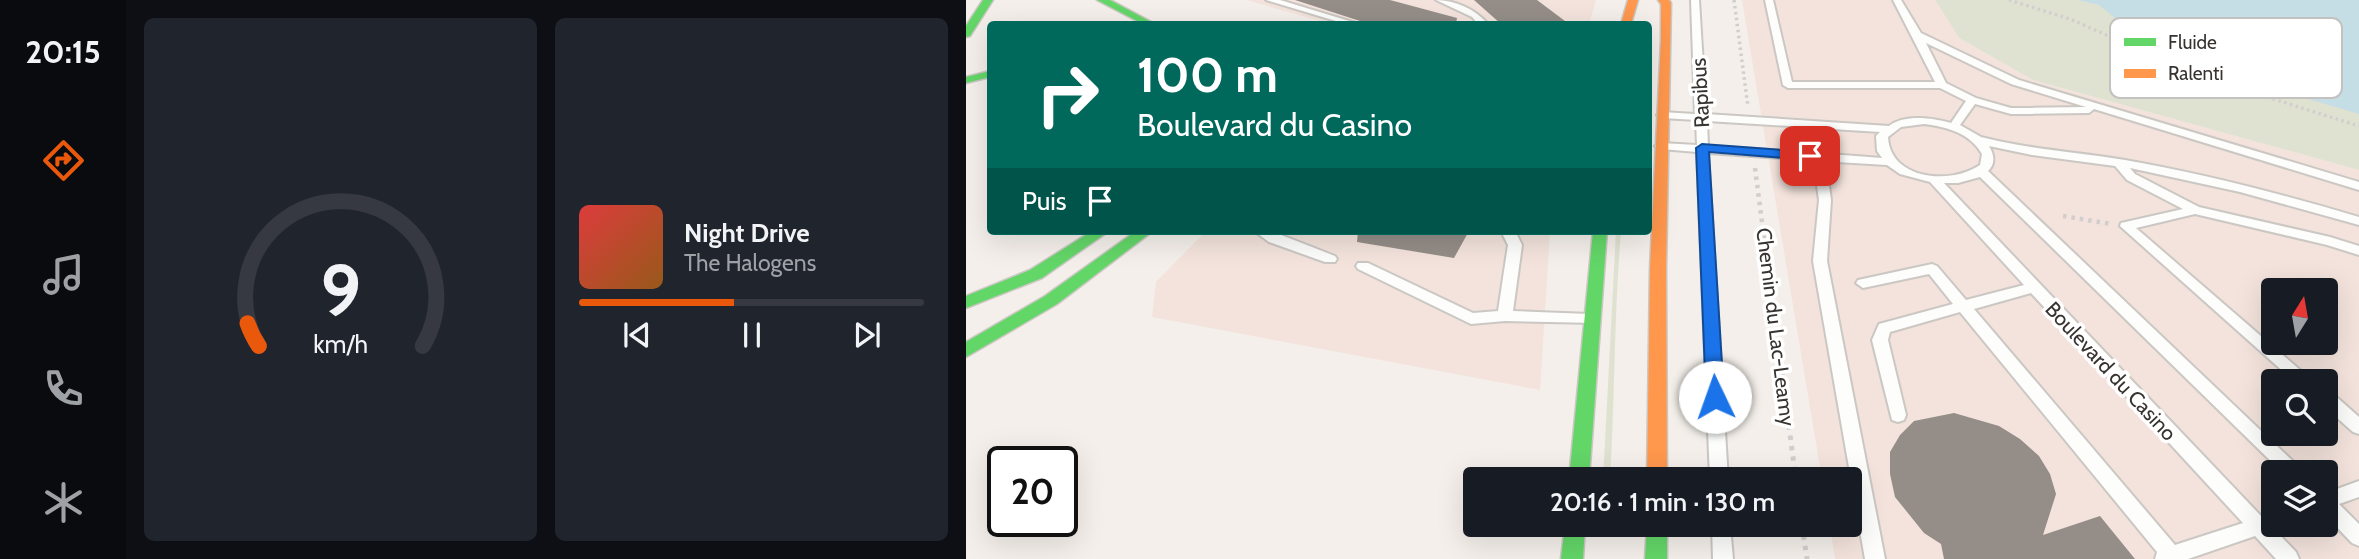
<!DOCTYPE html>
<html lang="fr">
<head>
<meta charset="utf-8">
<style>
  body { margin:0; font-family:Cabin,sans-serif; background:#20242c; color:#f1f3f6; height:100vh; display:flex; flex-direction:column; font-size:26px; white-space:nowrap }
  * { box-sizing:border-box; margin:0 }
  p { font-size:23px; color:#9ea1a6 }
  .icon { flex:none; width:38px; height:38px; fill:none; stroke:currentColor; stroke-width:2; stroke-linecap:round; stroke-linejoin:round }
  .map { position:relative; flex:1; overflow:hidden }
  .details { display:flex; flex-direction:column; gap:18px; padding:18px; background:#0d0f14; width:840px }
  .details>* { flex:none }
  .top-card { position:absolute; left:21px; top:21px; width:665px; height:214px; border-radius:7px; box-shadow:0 7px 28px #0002; background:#00695c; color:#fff; overflow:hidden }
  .needle { width:46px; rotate:11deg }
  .buttons { position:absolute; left:1295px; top:278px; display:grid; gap:14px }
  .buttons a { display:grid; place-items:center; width:77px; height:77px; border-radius:7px; background:#171b24; box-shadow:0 7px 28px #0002; font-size:35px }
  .speed { position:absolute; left:21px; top:446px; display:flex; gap:14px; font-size:35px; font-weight:700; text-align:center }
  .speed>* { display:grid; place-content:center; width:91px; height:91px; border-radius:50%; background:#171b24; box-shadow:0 7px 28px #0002; line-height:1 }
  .speed .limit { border:4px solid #111; border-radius:10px; background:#fff; color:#111 }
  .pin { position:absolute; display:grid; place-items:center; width:60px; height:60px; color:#fff; margin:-30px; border-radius:14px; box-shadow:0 4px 10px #0006 }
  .me { position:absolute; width:77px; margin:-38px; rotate:357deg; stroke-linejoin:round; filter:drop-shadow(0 0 5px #0008) }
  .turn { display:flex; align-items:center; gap:24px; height:147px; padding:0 35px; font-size:32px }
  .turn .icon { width:91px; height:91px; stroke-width:2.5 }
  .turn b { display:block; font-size:49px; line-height:60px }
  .then { display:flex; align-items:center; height:66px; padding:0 35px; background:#0003; gap:14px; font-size:26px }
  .details .widget { flex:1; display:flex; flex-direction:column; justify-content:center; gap:10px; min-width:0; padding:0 24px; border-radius:10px; background:#20242c }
  .details .dial { align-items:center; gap:0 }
  .dial svg { height:182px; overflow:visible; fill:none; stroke:#363941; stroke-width:7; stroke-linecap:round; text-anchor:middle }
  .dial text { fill:#f1f3f6; stroke:none }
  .song { display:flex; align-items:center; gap:21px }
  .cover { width:84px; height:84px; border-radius:10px; background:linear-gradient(135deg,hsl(0 70% 55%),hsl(30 70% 35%)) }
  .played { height:7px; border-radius:4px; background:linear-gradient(90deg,#ea580c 45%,#363941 45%) }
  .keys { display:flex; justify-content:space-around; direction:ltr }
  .details .tiles { flex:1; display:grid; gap:18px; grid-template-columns:repeat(2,1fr) }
  .trip { position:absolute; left:497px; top:467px; width:399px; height:70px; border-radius:7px; background:#171b24; box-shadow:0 7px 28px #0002; font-weight:600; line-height:70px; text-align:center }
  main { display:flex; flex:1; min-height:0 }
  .dock { display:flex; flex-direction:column; width:126px; justify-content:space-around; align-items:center; background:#090b0e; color:#9ea1a6 }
  .dock .icon { width:49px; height:49px }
  .dock .selected { color:#ea580c }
  .dock b { font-size:32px; color:#f1f3f6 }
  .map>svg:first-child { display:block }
  .commercial { fill:#f3e3dc; fill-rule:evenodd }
  .green { fill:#e0e2d1 }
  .water { fill:#c5dde4 }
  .building { fill:#948d88 }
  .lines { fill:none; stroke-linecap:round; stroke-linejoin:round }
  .lane-casing { stroke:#cbc7c3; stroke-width:4 }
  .fast-casing { stroke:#cbc7c3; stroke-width:3 }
  .slow-casing { stroke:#cbc7c3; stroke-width:3 }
  .path-far2 { stroke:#d2cecd; stroke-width:3.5; stroke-dasharray:2.5 3.5; stroke-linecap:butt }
  .path-far1 { stroke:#d2cecd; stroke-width:4.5; stroke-dasharray:3.5 5; stroke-linecap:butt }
  .path { stroke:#d2cecd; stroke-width:5; stroke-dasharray:4.5 6; stroke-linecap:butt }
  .lane { fill:#fdfdfc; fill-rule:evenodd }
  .fast { fill:#63d668; fill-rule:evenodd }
  .slow { fill:#ff974d; fill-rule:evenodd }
  .route { fill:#1a73e8; stroke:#114b97; stroke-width:2 }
  .labels { text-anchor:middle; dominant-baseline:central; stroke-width:7; stroke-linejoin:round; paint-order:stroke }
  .street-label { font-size:21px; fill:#373330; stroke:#fff }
  .key { fill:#fff; stroke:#c3c2c1; stroke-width:2 }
  .key-label { font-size:19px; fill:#373330 }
</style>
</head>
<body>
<main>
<nav class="dock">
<b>20:15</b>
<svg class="icon selected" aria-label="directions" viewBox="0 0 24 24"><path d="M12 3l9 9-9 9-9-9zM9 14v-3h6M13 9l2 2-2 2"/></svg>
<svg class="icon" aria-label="music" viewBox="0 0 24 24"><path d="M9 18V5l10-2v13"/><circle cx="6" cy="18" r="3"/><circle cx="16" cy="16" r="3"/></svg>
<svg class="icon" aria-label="phone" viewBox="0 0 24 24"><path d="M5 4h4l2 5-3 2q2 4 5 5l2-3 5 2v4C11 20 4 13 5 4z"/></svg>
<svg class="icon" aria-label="climate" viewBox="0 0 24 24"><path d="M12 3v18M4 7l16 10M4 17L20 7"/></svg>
</nav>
<section class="details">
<div class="tiles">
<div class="widget dial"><svg viewBox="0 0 100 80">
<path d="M14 69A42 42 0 1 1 86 69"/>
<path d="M14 69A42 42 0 0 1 9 59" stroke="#ea580c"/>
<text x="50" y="56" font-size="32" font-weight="700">9</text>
<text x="50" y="72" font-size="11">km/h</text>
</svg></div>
<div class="widget">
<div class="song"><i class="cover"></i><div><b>Night Drive</b><p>The Halogens</p></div></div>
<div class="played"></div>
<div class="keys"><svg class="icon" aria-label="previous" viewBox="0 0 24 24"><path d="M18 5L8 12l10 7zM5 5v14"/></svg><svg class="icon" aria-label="pause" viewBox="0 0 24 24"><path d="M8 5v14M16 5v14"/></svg><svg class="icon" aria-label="next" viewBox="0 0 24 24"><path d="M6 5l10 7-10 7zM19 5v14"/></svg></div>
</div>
</div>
</section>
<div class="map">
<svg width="1393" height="559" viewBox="0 0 1393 559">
  <rect width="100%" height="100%" fill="#f4efea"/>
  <path class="commercial" d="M 281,0 L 630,0 L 623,24 L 364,24 Z
    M 776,0 L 969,0 L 993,38 L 1067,80 L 1393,170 L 1393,559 L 869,559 L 864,525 L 884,525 L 884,480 L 856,479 ZM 1307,290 L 1360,290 L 1360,343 L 1307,343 ZM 1307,382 L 1360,382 L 1360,434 L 1307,434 ZM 1307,472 L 1360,472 L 1360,525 L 1307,525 Z
    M 240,231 L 584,231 L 574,390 L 186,317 L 190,282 Z"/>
  <path class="green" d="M 969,0 L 1393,0 L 1393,170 L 1067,80 L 993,38 Z
    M 650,231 L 655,231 C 648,314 649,397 644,479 L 637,480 Z"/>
  <path class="water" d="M 1112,0 L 1393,0 L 1393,114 L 1241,69 L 1167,33 L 1133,5 Z"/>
  <path class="building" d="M 329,0 L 424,0 L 491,18 L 490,24 L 396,24 L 394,21 Z
    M 508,0 L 571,0 L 603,24 L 535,24 Z
    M 392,231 L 503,231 L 488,258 L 391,242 Z
    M 988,413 L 1033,426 L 1054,439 L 1073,456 L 1084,474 L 1090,494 L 1077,535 L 1134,516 L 1169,559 L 978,559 L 975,544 L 958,533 L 929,497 L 924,474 L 924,452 L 934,435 L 948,421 Z"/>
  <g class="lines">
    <g class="lane-casing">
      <path id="lane" d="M 300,0 L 314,0 L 393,24 L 380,24 Z
        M 470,0 C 489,0 509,9 522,24 L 512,24 L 506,17 Z
        M 725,0 L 733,0 L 740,114 L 923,126 C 939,114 966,118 985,123 L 1000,101 L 974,88 L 822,88 L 817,85 L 799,0 L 807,0 L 826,82 L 969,82 L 927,0 L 935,0 L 955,33 L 1053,80 L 1393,182 L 1393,190 L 1128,109 L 1123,113 L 1045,114 L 1009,104 L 994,125 L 1015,137 L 1032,141 C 1074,150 1117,153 1159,160 C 1238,174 1316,194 1393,217 L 1393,225 L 1274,192 L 1164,168 L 1169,174 L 1233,207 L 1364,237 L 1393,246 L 1393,255 L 1361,245 L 1229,214 L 1170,228 L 1348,382 L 1329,382 L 1154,226 L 1155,223 L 1217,209 L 1161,180 L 1149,166 L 1066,155 L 1023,146 C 1028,154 1030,164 1022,171 L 1333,467 L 1336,472 L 1316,472 L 1014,177 L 992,183 L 978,183 L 1295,516 L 1307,513 L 1307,525 L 1314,525 L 1308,529 L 1330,552 L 1333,559 L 1310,559 L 1289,536 L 1222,559 L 1189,559 L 1191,552 L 994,312 L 924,332 L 922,340 L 940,415 L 938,420 L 932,422 L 926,420 L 906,340 L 913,324 L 987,304 L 963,274 L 897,288 L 890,283 L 892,280 L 966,264 L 971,266 L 1000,300 L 1058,285 L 964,182 L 934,174 L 921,165 L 853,161 L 863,186 L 865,200 L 861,261 L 919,559 L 899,559 L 847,261 L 853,200 L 851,186 L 841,160 L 742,153 L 762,480 L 744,480 L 731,152 L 695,149 L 689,146 L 695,143 L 731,145 L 730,120 L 696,118 L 691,115 L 696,112 L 729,114 ZM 960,43 L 1045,84 L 1120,107 L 1045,108 L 1010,98 L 980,83 ZM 741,121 L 855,128 L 840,143 L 838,152 L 742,146 ZM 958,124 C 981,127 1004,133 1016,154 L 1014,165 C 985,185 924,180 922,137 L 935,127 ZM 866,129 L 914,132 L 910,136 L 911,151 L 916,158 L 850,153 L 851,144 ZM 1065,293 L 1277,523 L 1209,545 L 1008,309 Z
        M 288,231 L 305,231 L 369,256 L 371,259 L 369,262 L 359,262 L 303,242 Z
        M 535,231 L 549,231 L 556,245 L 547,311 L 624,314 L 629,315 L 631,319 L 629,323 L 539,321 L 505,324 L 392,269 L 390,266 L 392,263 L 402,263 L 507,313 L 532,311 L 542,245 Z
        M 1360,392 L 1366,393 L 1393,417 L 1393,434 L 1387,432 L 1360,408 Z
        M 1393,481 L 1393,497 L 1373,504 L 1393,524 L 1393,546 L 1386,543 L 1360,516 L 1360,493 Z
        M 746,525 L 764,525 L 767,559 L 747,559 Z"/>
    </g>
    <g class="fast-casing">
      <path id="fast" d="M 17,0 L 27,0 L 4,36 L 0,37 L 0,26 Z
        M 131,0 L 144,0 L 189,24 L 177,24 Z
        M 24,71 L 24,77 L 0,83 L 0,77 Z
        M 126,231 L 143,231 L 76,278 L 0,308 L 0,296 L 64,270 Z
        M 170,231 L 187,231 L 91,304 L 0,357 L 0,342 L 79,296 Z
        M 627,231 L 641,231 L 623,480 L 603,480 Z
        M 599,525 L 619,525 L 617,559 L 595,559 Z
        M 681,525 L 701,525 L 701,559 L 679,559 Z"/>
    </g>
    <g class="slow-casing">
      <path id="slow" d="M 662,0 L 672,0 L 665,24 L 655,24 Z
        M 692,0 L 703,0 L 705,3 L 700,269 L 701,480 L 681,480 L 684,269 L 695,40 L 695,4 Z"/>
    </g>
    <path class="path-far2" d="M 768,0 L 782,107
      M 1043,0 L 1104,19 L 1234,76 L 1393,126"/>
    <path class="path-far1" d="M 789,168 L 809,323
      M 1097,216 L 1145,224"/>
    <path class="path" d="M 809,321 L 830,480
      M 836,525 L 841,559"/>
    <use href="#lane" class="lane"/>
    <use href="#fast" class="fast"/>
    <use href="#slow" class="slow"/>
  </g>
  <path class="route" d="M 736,144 L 844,152 L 851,156 L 844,160 L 743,152 L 758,397 L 755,402 L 749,404 L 742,402 L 740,397 L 730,148 Z"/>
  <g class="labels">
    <g class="street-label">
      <text transform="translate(734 93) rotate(-93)">Rapibus</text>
      <text transform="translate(810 327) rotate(83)">Chemin du Lac-Leamy</text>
      <text transform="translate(1145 371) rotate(47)">Boulevard du Casino</text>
    </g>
  </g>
  <rect x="1144" y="18" width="232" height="80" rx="10" class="key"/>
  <rect x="1158" y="38" width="32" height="8" fill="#63d668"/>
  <rect x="1158" y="69" width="32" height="9" fill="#ff974d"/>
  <g class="key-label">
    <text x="1202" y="49">Fluide</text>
    <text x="1202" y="80">Ralenti</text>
  </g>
</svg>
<div class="buttons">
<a><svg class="needle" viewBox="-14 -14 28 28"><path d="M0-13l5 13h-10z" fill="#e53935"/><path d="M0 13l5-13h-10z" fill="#9ea1a6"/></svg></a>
<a><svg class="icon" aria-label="search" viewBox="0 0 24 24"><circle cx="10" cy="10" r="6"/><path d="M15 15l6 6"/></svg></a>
<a><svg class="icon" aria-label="layers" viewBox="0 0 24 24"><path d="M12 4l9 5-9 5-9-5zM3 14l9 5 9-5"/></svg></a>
</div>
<div class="speed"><div class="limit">20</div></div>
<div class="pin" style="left:844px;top:156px;background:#d93025"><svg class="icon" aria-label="arrive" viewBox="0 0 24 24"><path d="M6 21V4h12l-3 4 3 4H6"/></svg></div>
<svg class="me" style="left:749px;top:397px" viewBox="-20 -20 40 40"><circle r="19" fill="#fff"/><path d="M0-13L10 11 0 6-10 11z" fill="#1a73e8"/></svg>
<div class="trip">20:16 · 1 min · 130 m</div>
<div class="top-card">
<div class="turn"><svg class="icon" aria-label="right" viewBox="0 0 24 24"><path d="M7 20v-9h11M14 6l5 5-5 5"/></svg><div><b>100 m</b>Boulevard du Casino</div></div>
<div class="then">Puis<svg class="icon" aria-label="arrive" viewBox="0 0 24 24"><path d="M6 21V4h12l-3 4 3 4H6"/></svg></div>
</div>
</div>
</main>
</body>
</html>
